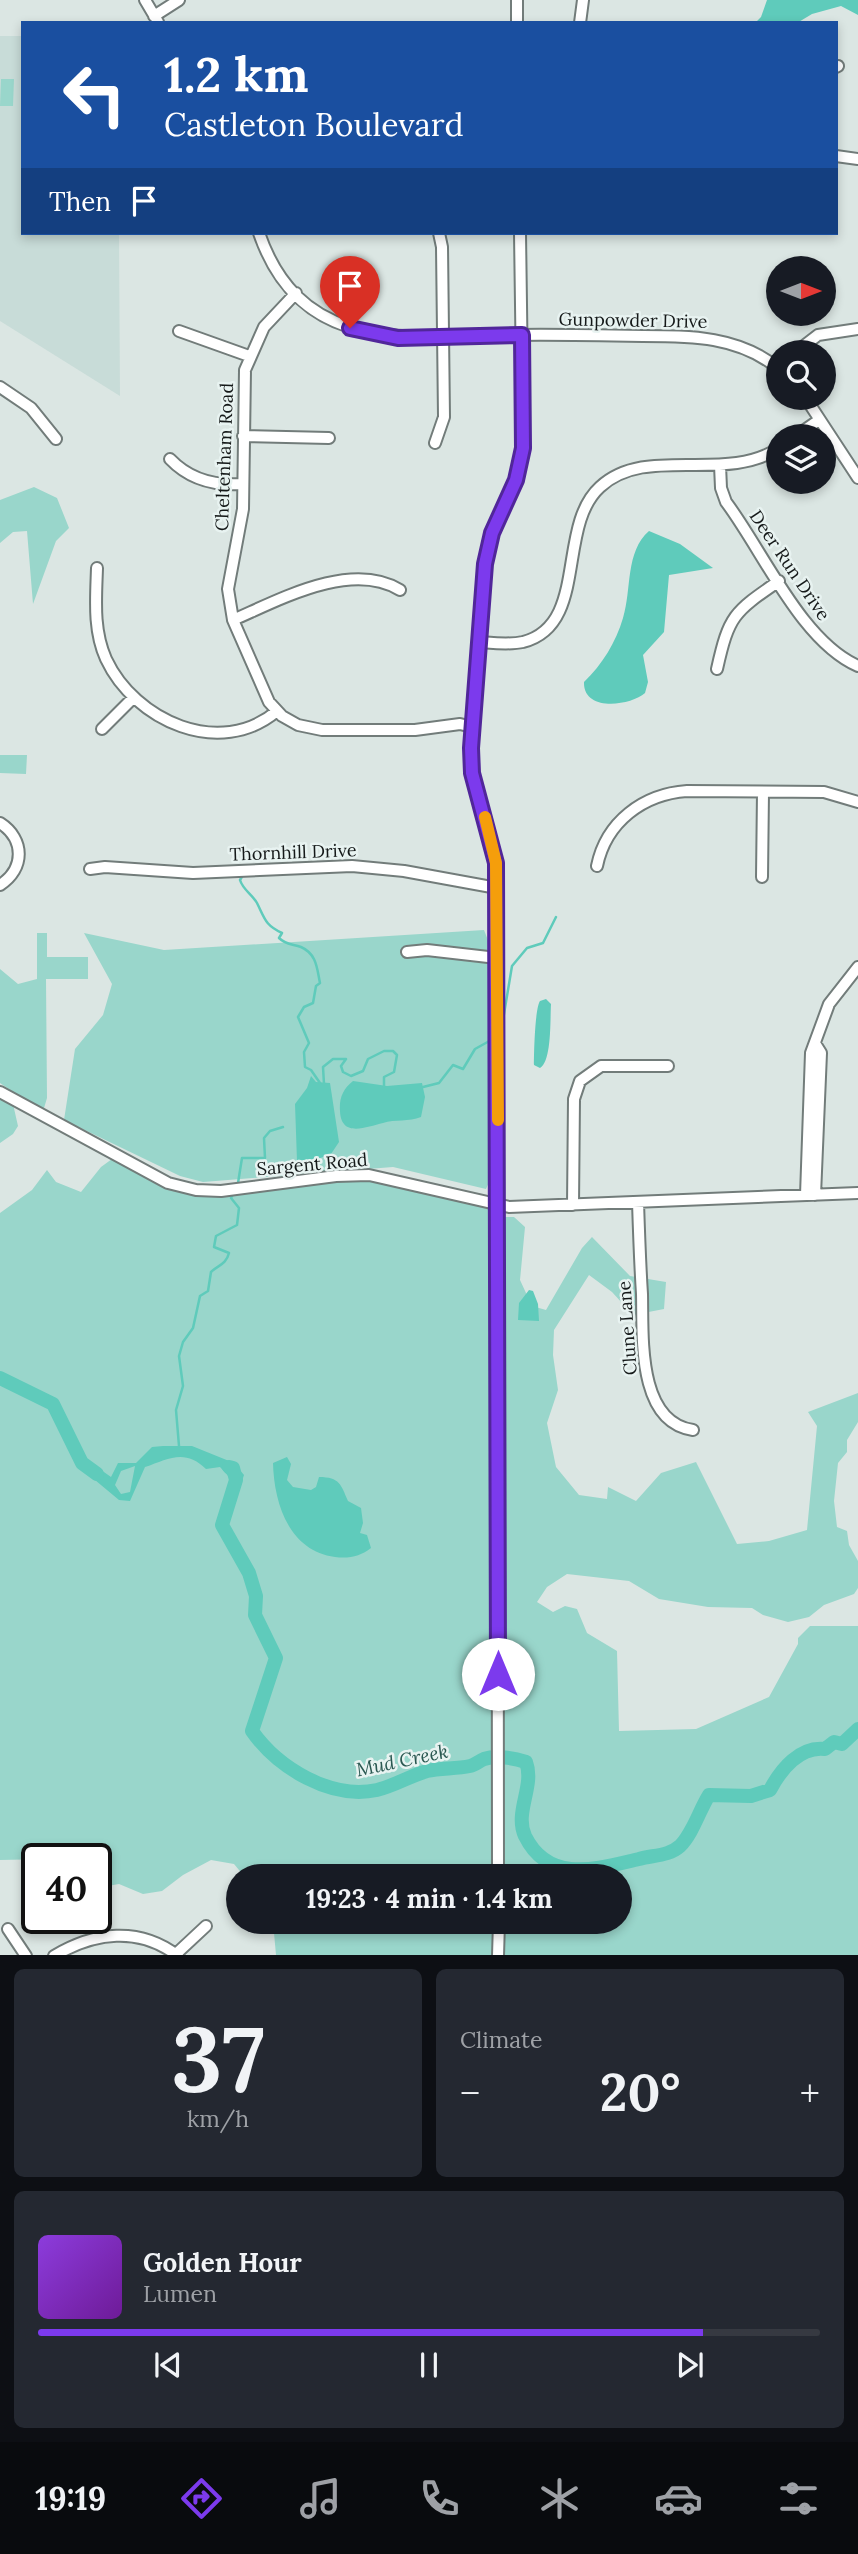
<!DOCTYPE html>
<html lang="en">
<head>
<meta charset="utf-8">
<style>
  body { margin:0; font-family:Lora,serif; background:#242831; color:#f1f3f6; height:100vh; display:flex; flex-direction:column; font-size:26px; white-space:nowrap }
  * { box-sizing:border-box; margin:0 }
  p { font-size:23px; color:#9ea1a6 }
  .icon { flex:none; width:38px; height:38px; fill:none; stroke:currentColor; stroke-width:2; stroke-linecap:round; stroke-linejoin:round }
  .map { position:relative; height:1955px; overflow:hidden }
  .details { display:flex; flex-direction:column; gap:14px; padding:14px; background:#0d0f14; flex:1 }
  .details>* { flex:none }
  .banner { position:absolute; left:21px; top:21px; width:817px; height:214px; border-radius:0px; box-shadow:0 4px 10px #0003; background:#1a4fa0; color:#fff; overflow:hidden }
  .needle { width:46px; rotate:90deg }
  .fabs { position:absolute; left:766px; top:256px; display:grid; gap:14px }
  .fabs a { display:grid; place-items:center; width:70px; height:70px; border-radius:50%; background:#171b24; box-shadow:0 4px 10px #0003; font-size:35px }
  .speed { position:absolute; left:21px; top:1843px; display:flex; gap:14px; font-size:35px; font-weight:700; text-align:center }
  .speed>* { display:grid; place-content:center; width:91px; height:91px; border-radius:50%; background:#171b24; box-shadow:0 4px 10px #0003; line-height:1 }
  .speed .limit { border:4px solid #111; border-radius:10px; background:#fff; color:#111 }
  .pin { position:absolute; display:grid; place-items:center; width:60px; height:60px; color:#fff; margin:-72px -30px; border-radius:50% 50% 50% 0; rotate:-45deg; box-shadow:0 0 7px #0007 }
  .pin .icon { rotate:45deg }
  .me { position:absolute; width:77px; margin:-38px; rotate:0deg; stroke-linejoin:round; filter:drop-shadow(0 0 5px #0008) }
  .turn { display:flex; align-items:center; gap:24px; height:147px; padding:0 28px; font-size:32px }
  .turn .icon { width:91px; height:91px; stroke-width:2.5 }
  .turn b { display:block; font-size:49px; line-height:60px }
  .then { display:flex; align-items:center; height:66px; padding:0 28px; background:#0003; gap:14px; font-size:26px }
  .big { font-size:52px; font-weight:700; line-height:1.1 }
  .details .card { flex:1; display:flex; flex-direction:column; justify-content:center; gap:10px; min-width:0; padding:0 24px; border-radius:10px; background:#242831 }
  .details .dial { align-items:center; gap:0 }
  .dial b { font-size:91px; line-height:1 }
  .song { display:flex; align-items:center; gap:21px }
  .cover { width:84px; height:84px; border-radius:10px; background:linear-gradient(135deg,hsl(270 70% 55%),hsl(280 70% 35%)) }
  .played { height:7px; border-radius:4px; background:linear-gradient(90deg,#7c3aed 85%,#363941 85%) }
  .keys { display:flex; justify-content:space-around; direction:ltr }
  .heat { display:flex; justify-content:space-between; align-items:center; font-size:38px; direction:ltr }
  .details .tiles { flex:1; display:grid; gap:14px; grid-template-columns:1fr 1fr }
  .card:last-child { grid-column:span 2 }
  .trip { position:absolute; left:226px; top:1864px; width:406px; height:70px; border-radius:35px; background:#171b24; box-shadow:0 4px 10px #0003; font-weight:700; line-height:70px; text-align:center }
  .menu { display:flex; height:112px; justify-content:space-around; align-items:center; background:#090b0e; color:#9ea1a6 }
  .menu .icon { width:49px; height:49px }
  .menu .selected { color:#7c3aed }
  .menu b { font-size:32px; color:#f1f3f6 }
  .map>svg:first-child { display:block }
  .built { fill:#c8dcd8 }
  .green { fill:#99d6cb }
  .water { fill:#5fcbbb; fill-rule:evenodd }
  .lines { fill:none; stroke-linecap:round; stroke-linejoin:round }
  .stream { stroke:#5fcbbb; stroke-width:2.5 }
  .river { stroke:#5fcbbb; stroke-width:14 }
  .minor-casing { stroke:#727c7a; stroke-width:14 }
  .minor { stroke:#fff; stroke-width:10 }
  .route-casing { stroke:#51269a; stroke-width:18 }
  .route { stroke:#7c3aed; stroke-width:12 }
  .slow { stroke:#f59e0b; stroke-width:12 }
  .labels { text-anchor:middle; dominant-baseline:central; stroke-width:5; stroke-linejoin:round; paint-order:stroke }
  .street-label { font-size:18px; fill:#151919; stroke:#e8f3f1 }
  .water-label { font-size:19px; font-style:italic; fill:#2a5851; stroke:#e8f3f1 }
</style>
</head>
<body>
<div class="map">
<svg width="858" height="1956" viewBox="0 0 858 1956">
  <rect width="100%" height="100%" fill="#dbe6e3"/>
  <path class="built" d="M 0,36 L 23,36 L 23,233 L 119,233 L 120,396 L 0,321 Z"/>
  <path class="green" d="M 1,79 L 14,79 L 13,106 L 0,106 Z
    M 34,487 L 57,498 L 69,528 L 56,541 L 33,604 L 27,531 L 13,532 L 0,543 L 0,500 Z
    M 0,755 L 27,755 L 26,774 L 0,773 Z
    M 484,930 L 491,948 L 491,1178 L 486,1189 L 393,1167 L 203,1182 L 180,1176 L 64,1120 L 75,1049 L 103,1015 L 112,984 L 84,933 L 164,950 Z
    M 37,933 L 47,933 L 47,957 L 88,957 L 88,979 L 46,979 L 47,1098 L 44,1108 L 38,1109 L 0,1083 L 0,969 L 18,984 L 37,979 Z
    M 0,1096 L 13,1104 L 18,1126 L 13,1134 L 0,1143 Z
    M 112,1159 L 169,1187 L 203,1196 L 328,1181 L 382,1179 L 489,1206 L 493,1215 L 493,1876 L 244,1876 L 234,1864 L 211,1860 L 183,1875 L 162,1891 L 143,1894 L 119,1884 L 96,1888 L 96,1858 L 0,1860 L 0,1213 L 32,1190 L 47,1170 L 56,1182 L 81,1192 L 101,1167 Z
    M 504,1217 L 514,1217 L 525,1227 L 520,1280 L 532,1306 L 546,1310 L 582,1248 L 592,1237 L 630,1276 L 666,1282 L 664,1309 L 633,1315 L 612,1292 L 589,1275 L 554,1330 L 553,1355 L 558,1390 L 547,1423 L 556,1467 L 579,1495 L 607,1499 L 608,1487 L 636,1501 L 661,1473 L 696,1462 L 737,1544 L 769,1541 L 807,1530 L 817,1426 L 808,1412 L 858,1393 L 858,1422 L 847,1440 L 847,1452 L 838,1463 L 834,1501 L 837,1527 L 847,1531 L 849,1545 L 858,1561 L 858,1588 L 854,1594 L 824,1605 L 809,1617 L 788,1622 L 763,1615 L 752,1608 L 708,1607 L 659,1599 L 629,1581 L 567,1574 L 547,1587 L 537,1602 L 553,1612 L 565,1606 L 577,1609 L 587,1633 L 617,1651 L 619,1731 L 696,1729 L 769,1697 L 798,1644 L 798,1638 L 810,1626 L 858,1626 L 858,1955 L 503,1955 L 503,1922 L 620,1922 L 620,1876 L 503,1876 Z
    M 273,1922 L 493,1922 L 492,1955 L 276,1955 Z"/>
  <path class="water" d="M 767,0 L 858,0 L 858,15 L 841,6 L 812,14 L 797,23 L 755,23 L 761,17 Z
    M 649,531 L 680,544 L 713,568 L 669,575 L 664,632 L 643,655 L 648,682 L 645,693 C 630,706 583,712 584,682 C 602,665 616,642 623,618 C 632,589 625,552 649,531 Z
    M 546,999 L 551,1004 C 550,1019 552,1061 540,1068 L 534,1065 C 534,1052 535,1008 540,1001 Z
    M 311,1076 L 316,1082 L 330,1083 L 339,1142 L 331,1154 L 301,1165 L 297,1161 L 295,1104 L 307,1088 Z
    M 353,1081 L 387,1086 L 422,1083 L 425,1097 L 421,1117 C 409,1122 395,1119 383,1123 C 366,1127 341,1138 340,1111 C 339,1098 343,1089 353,1081 Z
    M 529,1290 L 533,1291 L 538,1304 L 539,1321 L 518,1320 L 519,1303 Z
    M 163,1446 L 192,1446 L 234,1463 L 244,1475 L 242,1481 L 230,1478 L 220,1467 L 206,1469 C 185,1448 168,1459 145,1467 L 130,1501 L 119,1500 L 77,1465 L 87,1460 L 111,1477 L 118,1463 L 136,1463 L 152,1447 ZM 135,1466 L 130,1492 L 121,1494 L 115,1485 L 121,1471 Z
    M 287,1457 L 291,1464 L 287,1480 L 293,1487 L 311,1490 L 316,1487 L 319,1477 C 340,1477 341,1485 348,1501 L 361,1508 L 363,1523 L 360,1533 L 367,1535 L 371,1548 C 361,1556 349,1559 335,1557 C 289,1551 274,1503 273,1463 Z"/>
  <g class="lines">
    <path class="stream" d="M 243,875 L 240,880 C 243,890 252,894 257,903 C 265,919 265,925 282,933 L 279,938 C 286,945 292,944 301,947 C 317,954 317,969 320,983 L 316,986 L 313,1003 L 304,1007 L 298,1017 L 309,1043 L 304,1052 L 305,1067 L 311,1070 L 320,1083
      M 503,1020 L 512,966 L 527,948 L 543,943 L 556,917
      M 324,1084 L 323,1067 L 333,1059 L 346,1059 L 341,1066 L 343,1072 L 351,1076 L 363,1071 L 368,1059 L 384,1051 L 393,1051 L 397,1055 L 394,1072 L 384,1077 L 384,1086
      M 423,1087 L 439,1083 L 453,1065 L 463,1069 L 475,1049 L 493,1039
      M 238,1183 L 242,1158 L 265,1158 L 264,1138 L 270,1131 L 283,1127
      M 179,1446 L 176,1410 L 183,1386 L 179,1356 L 183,1342 L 193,1328 L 200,1296 L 208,1291 L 211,1272 C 218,1265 226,1265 229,1253 L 214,1247 L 216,1236 L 237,1225 L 239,1208 L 231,1198 L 233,1194"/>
    <path class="river" d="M 0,1378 L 53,1404 L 82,1463 L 97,1474
      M 229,1467 L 233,1468 L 236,1480 L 222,1525 L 249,1573 L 256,1596 L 255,1615 L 276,1658 L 252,1731 C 278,1768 331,1800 377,1790 C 394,1786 410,1776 427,1771 C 441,1768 456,1769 470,1766 C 475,1765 479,1761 484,1759 C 496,1755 514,1758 526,1762 C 535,1786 514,1812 525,1836 C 549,1885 599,1868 639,1859 C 653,1855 669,1856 680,1846 C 693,1833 699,1811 709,1795 L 751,1796 L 770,1790 C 781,1769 800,1746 825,1749 L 834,1742 L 842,1744 L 858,1729"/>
    <g class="minor-casing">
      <path id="minor" d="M 145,0 L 158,22
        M 517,0 L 517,23
        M 154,16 L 179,0
        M 580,23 L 583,0
        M 836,67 L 838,66
        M 836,156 L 858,159
        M 259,233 C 300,352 403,338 505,335 C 551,334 597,335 643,336 C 691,336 739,336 779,369
        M 296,293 L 264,327 L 245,370 L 243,509 L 228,589 L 233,620 L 269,702 L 282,716 L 298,725 L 322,730 L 415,730 L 460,724 L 472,727
        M 179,331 L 249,356
        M 796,352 L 818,335 L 858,329
        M 0,387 L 31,408 L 56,439
        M 805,397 L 858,478
        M 243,436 L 329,438
        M 796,436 L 819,420
        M 435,443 L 444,417 L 442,247 L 439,233
        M 170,459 C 190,480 216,486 243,484
        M 720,465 L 721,488 L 726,502 C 763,551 801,641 858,666
        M 97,568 C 96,599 93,630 106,659 C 135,721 220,759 277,711
        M 233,620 C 279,600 351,560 400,590
        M 480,642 C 494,643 509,645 523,642 C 589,625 556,527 600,487 C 646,444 725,484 779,448
        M 717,669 C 729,615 734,612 779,581
        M 102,729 L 133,698
        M 0,823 C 25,839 25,869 0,885
        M 597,866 C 606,822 643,794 687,791 L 824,792 L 858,802
        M 90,869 L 105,867 L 193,873 L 352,866 L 404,871 L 497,888
        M 762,877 L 763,792
        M 407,952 L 427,950 L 497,958
        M 0,1092 L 168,1183 L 196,1190 L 221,1191 L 336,1176 L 369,1175 L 509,1207 L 858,1193
        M 806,1195 L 811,1053 L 829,1004 L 858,967
        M 815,1195 L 821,1053 L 816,1045
        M 638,1202 C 639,1233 640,1264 642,1294 C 643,1336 637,1422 693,1430
        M 573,1205 L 574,1099 L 580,1081 L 601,1066 L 668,1066
        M 498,1876 L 497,863 L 472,773 L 471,748 L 486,564 L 492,533 L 515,480 L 523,448 L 520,233
        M 8,1929 L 26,1956
        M 176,1954 L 206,1926
        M 54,1956 C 94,1932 139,1926 178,1956
        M 498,1956 L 499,1922"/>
    </g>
    <use href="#minor" class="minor"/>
  </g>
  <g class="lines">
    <g class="route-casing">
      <path id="route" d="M 350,328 L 398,338 L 522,335 L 523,448 L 516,480 L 492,533 L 485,564 L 471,748 L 472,773 L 496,863 L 498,1674"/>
    </g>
    <use href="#route" class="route"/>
    <path class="slow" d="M 485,817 L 496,863 L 498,1120"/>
  </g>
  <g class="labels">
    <g class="street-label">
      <text transform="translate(633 320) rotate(1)">Gunpowder Drive</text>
      <text transform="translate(224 457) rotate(-88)">Cheltenham Road</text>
      <text transform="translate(790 565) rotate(56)">Deer Run Drive</text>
      <text transform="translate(293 852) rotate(-2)">Thornhill Drive</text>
      <text transform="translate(312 1164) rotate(-5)">Sargent Road</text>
      <text transform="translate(627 1328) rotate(-94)">Clune Lane</text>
    </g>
    <g class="water-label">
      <text transform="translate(402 1760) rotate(-12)">Mud Creek</text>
    </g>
  </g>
</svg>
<div class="fabs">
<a><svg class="needle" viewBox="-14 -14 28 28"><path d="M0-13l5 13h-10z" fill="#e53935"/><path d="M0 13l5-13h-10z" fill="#9ea1a6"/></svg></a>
<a><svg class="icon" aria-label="search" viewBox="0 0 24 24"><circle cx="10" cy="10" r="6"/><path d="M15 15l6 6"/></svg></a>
<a><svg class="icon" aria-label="layers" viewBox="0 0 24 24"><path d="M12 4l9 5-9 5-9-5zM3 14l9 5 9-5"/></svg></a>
</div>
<div class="speed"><div class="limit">40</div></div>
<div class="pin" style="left:350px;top:328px;background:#d93025"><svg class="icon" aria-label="arrive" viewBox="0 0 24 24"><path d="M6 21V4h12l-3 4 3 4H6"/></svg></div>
<svg class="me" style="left:498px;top:1674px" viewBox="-20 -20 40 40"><circle r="19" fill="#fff"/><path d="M0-13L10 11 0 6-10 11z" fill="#7c3aed"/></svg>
<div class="trip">19:23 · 4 min · 1.4 km</div>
<div class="banner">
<div class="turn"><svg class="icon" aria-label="left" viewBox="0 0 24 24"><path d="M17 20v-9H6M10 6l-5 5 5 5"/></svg><div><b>1.2 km</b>Castleton Boulevard</div></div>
<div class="then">Then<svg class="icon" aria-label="arrive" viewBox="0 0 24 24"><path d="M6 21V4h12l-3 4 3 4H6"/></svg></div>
</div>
</div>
<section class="details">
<div class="tiles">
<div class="card dial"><b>37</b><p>km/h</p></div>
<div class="card"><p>Climate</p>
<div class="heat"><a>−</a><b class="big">20°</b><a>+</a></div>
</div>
<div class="card">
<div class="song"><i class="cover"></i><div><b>Golden Hour</b><p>Lumen</p></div></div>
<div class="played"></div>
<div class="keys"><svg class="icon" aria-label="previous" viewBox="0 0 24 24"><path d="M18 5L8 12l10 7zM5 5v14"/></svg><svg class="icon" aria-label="pause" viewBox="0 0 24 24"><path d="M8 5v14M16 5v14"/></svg><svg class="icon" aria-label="next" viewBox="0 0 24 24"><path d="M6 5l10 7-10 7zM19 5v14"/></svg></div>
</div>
</div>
</section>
<nav class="menu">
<b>19:19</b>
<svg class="icon selected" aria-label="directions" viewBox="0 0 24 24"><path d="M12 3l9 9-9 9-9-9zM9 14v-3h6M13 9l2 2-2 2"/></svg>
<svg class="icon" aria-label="music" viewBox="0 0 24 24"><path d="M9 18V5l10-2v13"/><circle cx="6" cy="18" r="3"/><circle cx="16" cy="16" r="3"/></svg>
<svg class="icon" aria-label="phone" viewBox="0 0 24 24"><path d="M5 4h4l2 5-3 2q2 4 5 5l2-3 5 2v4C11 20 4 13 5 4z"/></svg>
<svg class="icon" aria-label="climate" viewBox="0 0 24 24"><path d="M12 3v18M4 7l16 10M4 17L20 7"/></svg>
<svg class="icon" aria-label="car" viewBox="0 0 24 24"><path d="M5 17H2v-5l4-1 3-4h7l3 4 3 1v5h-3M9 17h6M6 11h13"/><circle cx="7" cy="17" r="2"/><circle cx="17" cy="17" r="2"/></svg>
<svg class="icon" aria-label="filters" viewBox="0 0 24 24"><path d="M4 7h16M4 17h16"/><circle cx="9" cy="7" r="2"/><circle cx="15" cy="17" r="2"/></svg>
</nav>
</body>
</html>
